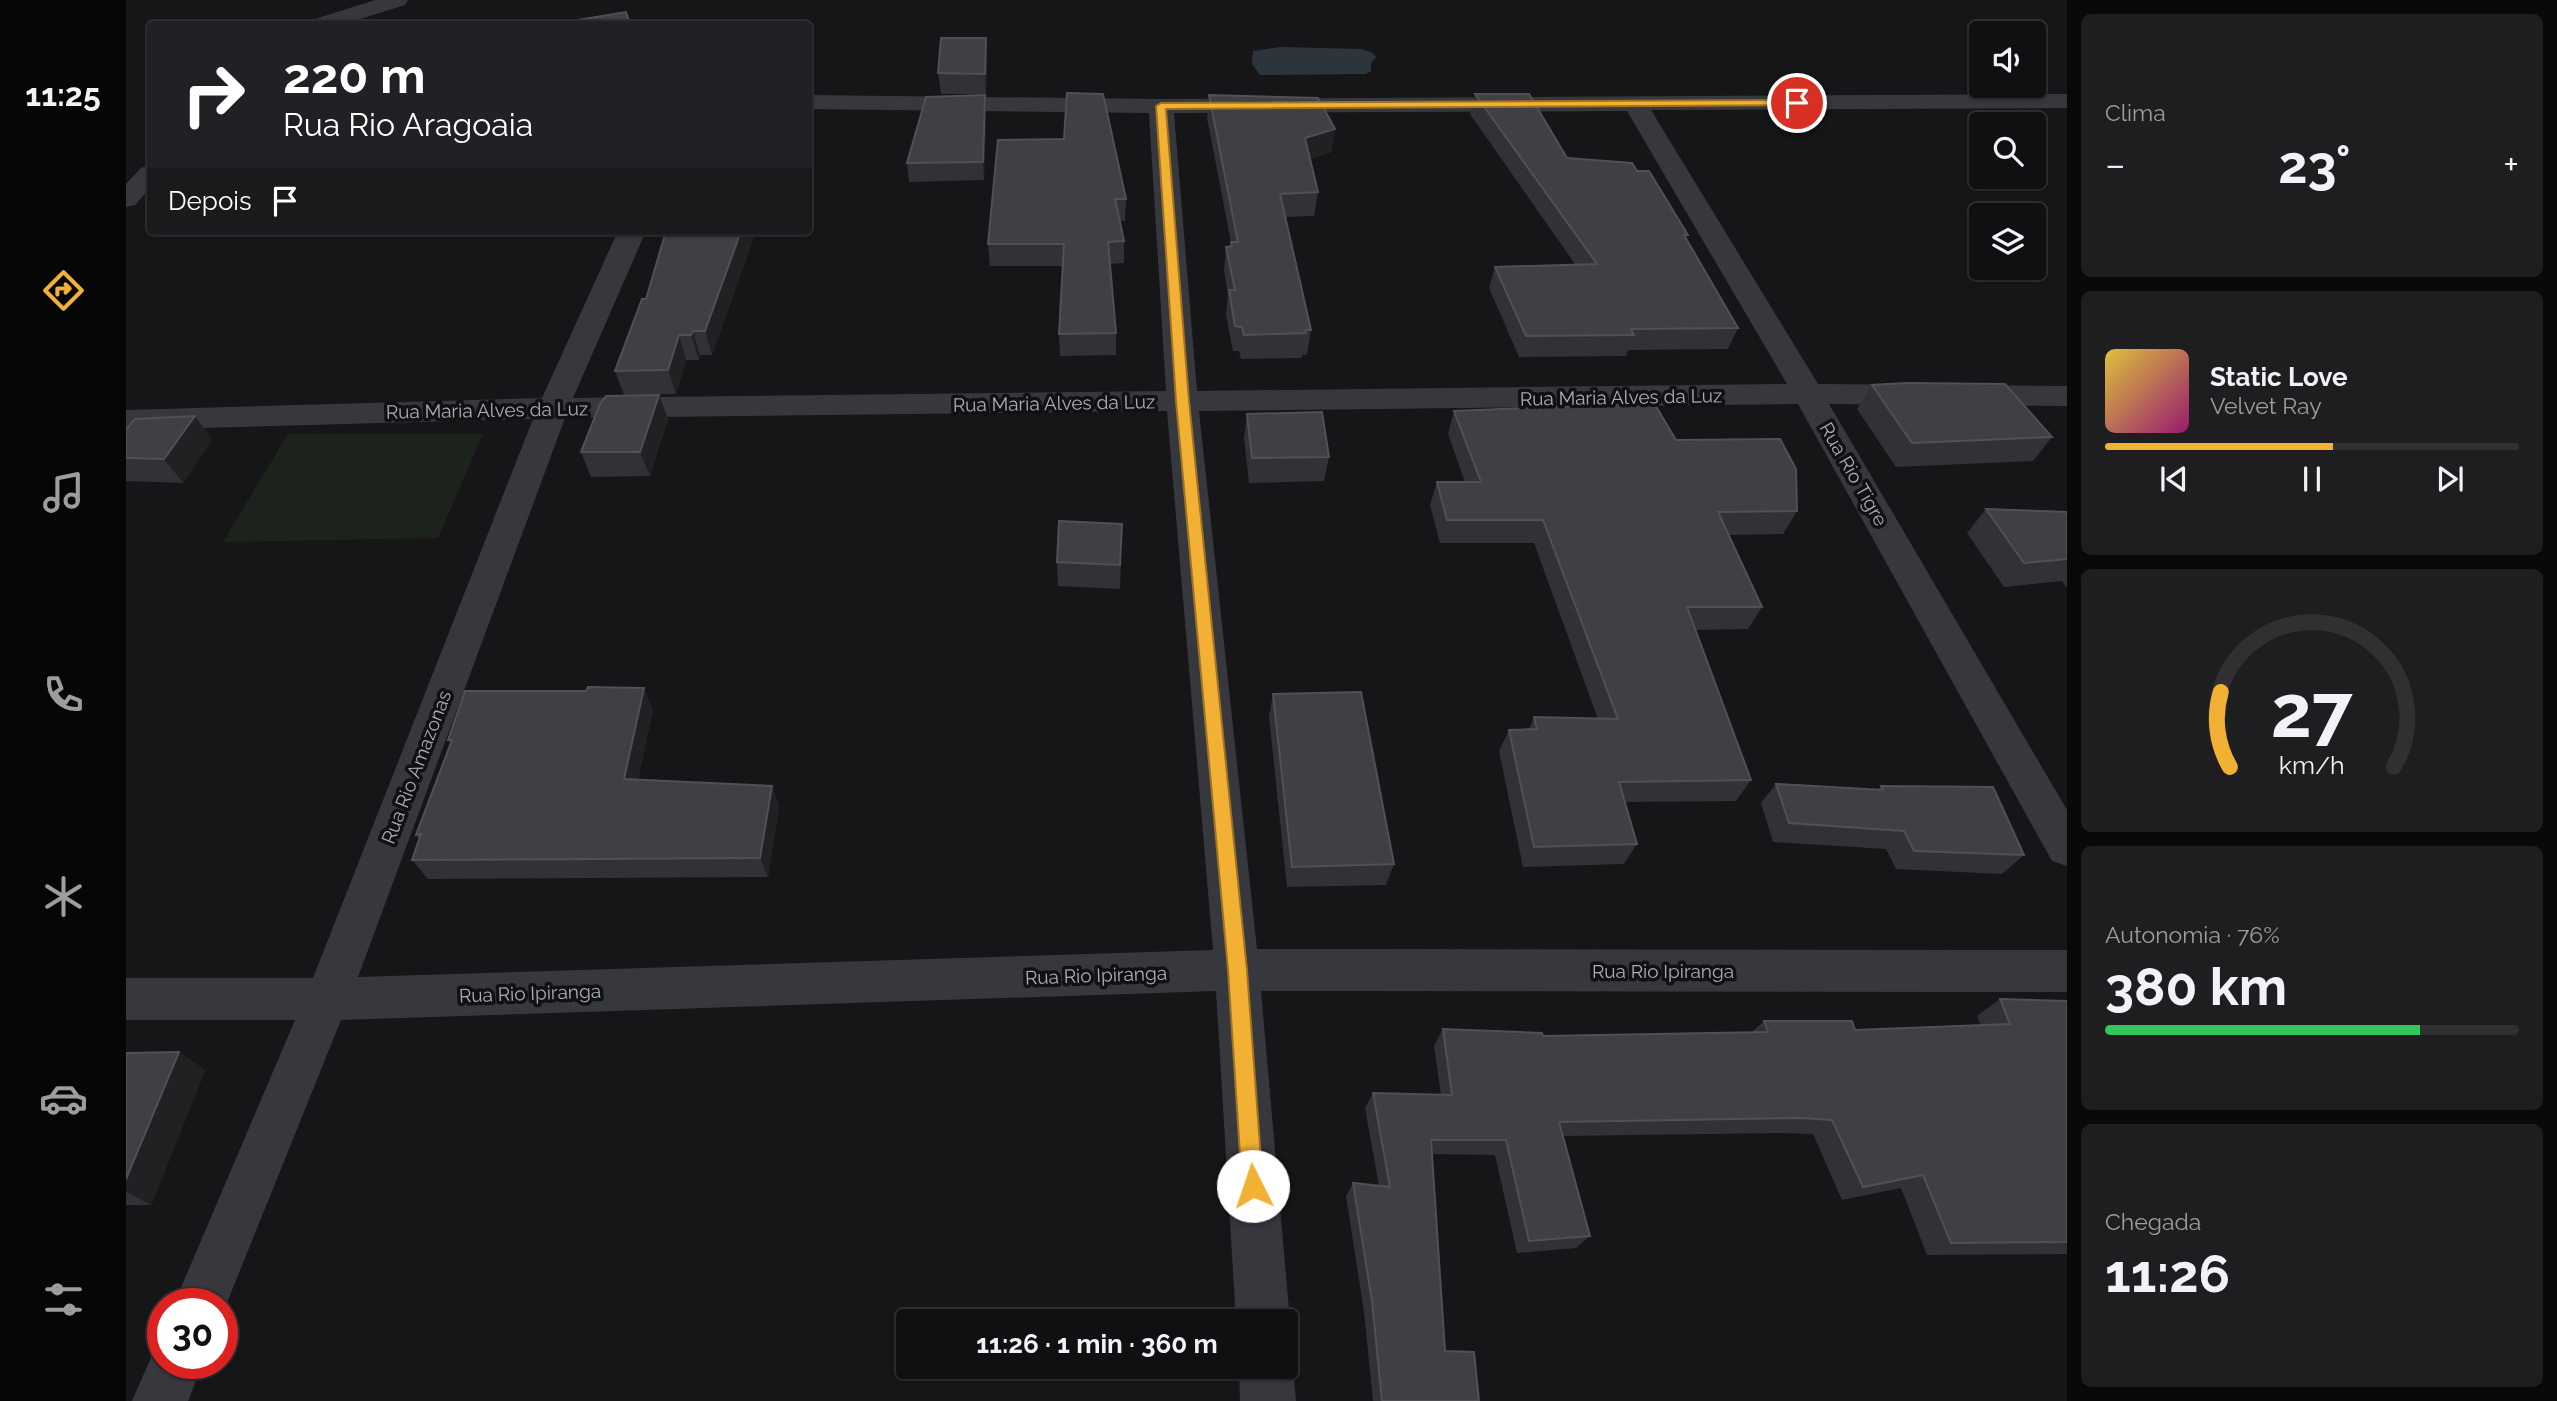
<!DOCTYPE html>
<html lang="pt">
<head>
<meta charset="utf-8">
<style>
  body { margin:0; font-family:Raleway,sans-serif; background:#1e1e20; color:#f1f3f6; height:100vh; display:flex; flex-direction:column; font-size:26px; white-space:nowrap }
  * { box-sizing:border-box; margin:0 }
  p { font-size:23px; color:#9c9d9f }
  .icon { flex:none; width:38px; height:38px; fill:none; stroke:currentColor; stroke-width:2; stroke-linecap:round; stroke-linejoin:round }
  .map { position:relative; flex:1; overflow:hidden }
  .drawer { display:flex; flex-direction:column; gap:14px; padding:14px; background:#09090a; width:490px }
  .drawer>* { flex:none }
  .top-card { position:absolute; left:21px; top:21px; width:665px; height:214px; border-radius:7px; box-shadow:0 2px 5px #0004,0 0 0 2px #303032; background:#202124; color:#fff; overflow:hidden }
  .fabs { position:absolute; left:1843px; top:21px; display:grid; gap:14px }
  .fabs a { display:grid; place-items:center; width:77px; height:77px; border-radius:7px; background:#101012; box-shadow:0 2px 5px #0004,0 0 0 2px #303032; font-size:35px }
  .speed { position:absolute; left:21px; top:1288px; display:flex; gap:14px; font-size:35px; font-weight:700; text-align:center }
  .speed>* { display:grid; place-content:center; width:91px; height:91px; border-radius:50%; background:#101012; box-shadow:0 2px 5px #0004,0 0 0 2px #303032; line-height:1 }
  .speed .limit { border:10px solid #d22; background:#fff; color:#111 }
  .pin { position:absolute; display:grid; place-items:center; width:60px; height:60px; color:#fff; margin:-30px; border:4px solid #fff; border-radius:50%; box-shadow:0 2px 7px #0007 }
  .me { position:absolute; width:77px; margin:-38px; rotate:356deg; stroke-linejoin:round; filter:drop-shadow(0 0 5px #0008) }
  .turn { display:flex; align-items:center; gap:24px; height:147px; padding:0 21px; font-size:32px }
  .turn .icon { width:91px; height:91px; stroke-width:2.5 }
  .turn b { display:block; font-size:49px; line-height:60px }
  .then { display:flex; align-items:center; height:66px; padding:0 21px; background:#0003; gap:14px; font-size:26px }
  .big { font-size:52px; font-weight:700; line-height:1.1 }
  .drawer .widget { flex:1; display:flex; flex-direction:column; justify-content:center; gap:10px; min-width:0; padding:0 24px; border-radius:10px; background:#1e1e20 }
  .drawer .dial { align-items:center; gap:0 }
  .dial svg { height:182px; overflow:visible; fill:none; stroke:#303032; stroke-width:7; stroke-linecap:round; text-anchor:middle }
  .dial text { fill:#f1f3f6; stroke:none }
  .song { display:flex; align-items:center; gap:21px }
  .cover { width:84px; height:84px; border-radius:10px; background:linear-gradient(135deg,hsl(50 70% 55%),hsl(320 70% 35%)) }
  .played { height:7px; border-radius:4px; background:linear-gradient(90deg,#f2b134 55%,#303032 55%) }
  .keys { display:flex; justify-content:space-around; direction:ltr }
  .heat { display:flex; justify-content:space-between; align-items:center; font-size:38px; direction:ltr }
  .charge { height:10px; border-radius:5px; background:linear-gradient(90deg,#34c759 76%,#303032 0) }
  .trip { position:absolute; left:770px; top:1309px; width:402px; height:70px; border-radius:7px; background:#101012; box-shadow:0 2px 5px #0004,0 0 0 2px #303032; font-weight:700; line-height:70px; text-align:center }
  main { display:flex; flex:1; min-height:0 }
  .dock { display:flex; flex-direction:column; width:126px; justify-content:space-around; align-items:center; background:#060607; color:#9c9d9f }
  .dock .icon { width:49px; height:49px }
  .dock .selected { color:#f2b134 }
  .dock b { font-size:32px; color:#f1f3f6 }
  .map>svg:first-child { display:block }
  .green { fill:#1c231d }
  .water { fill:#2c353c }
  .lines { fill:none; stroke-linecap:round; stroke-linejoin:round }
  .minor { fill:#37383d; fill-rule:evenodd }
  .wall { fill:#323236 }
  .shaded-wall { fill:#212124 }
  .building { fill:#3f3f44; stroke:#4f5156; stroke-width:2 }
  .route { fill:#f2b134; stroke:#9d7322; stroke-width:2 }
  .labels { text-anchor:middle; dominant-baseline:central; stroke-width:7; stroke-linejoin:round; paint-order:stroke }
  .street-label { font-size:19px; fill:#a8adb8; stroke:#111113 }
</style>
</head>
<body>
<main>
<nav class="dock">
<b>11:25</b>
<svg class="icon selected" aria-label="directions" viewBox="0 0 24 24"><path d="M12 3l9 9-9 9-9-9zM9 14v-3h6M13 9l2 2-2 2"/></svg>
<svg class="icon" aria-label="music" viewBox="0 0 24 24"><path d="M9 18V5l10-2v13"/><circle cx="6" cy="18" r="3"/><circle cx="16" cy="16" r="3"/></svg>
<svg class="icon" aria-label="phone" viewBox="0 0 24 24"><path d="M5 4h4l2 5-3 2q2 4 5 5l2-3 5 2v4C11 20 4 13 5 4z"/></svg>
<svg class="icon" aria-label="climate" viewBox="0 0 24 24"><path d="M12 3v18M4 7l16 10M4 17L20 7"/></svg>
<svg class="icon" aria-label="car" viewBox="0 0 24 24"><path d="M5 17H2v-5l4-1 3-4h7l3 4 3 1v5h-3M9 17h6M6 11h13"/><circle cx="7" cy="17" r="2"/><circle cx="17" cy="17" r="2"/></svg>
<svg class="icon" aria-label="filters" viewBox="0 0 24 24"><path d="M4 7h16M4 17h16"/><circle cx="9" cy="7" r="2"/><circle cx="15" cy="17" r="2"/></svg>
</nav>
<div class="map">
<svg width="1941" height="1401" viewBox="0 0 1941 1401">
  <rect width="100%" height="100%" fill="#161618"/>
  <path class="green" d="M 162,434 L 357,434 L 312,538 L 97,542 Z"/>
  <path class="water" d="M 1154,47 L 1236,49 L 1247,53 L 1250,57 L 1245,63 L 1245,71 L 1240,74 L 1134,75 L 1126,64 L 1127,51 Z"/>
  <g class="lines">
    <path class="minor" d="M 249,0 L 282,0 L 279,5 L 218,24 L 186,24 L 189,19 Z
      M 1941,94 L 1941,108 L 1525,110 L 1692,384 L 1941,386 L 1941,406 L 1703,404 L 1941,810 L 1941,866 L 1926,861 L 1672,404 L 1073,411 L 1131,949 L 1941,950 L 1941,992 L 1135,991 L 1164,1321 L 1160,1330 L 1160,1321 L 1110,1321 L 1090,991 L 215,1020 L 96,1315 L 96,1304 L 48,1304 L 169,1020 L 0,1020 L 0,978 L 187,978 L 407,419 L 0,430 L 0,410 L 416,398 L 492,231 L 520,231 L 447,398 L 1040,391 L 1023,113 L 682,109 L 682,95 L 1035,99 ZM 1501,111 L 1661,384 L 1071,391 L 1048,113 ZM 1041,411 L 1087,950 L 232,977 L 439,418 Z
      M 24,165 L 24,188 L 9,205 L 0,207 L 0,184 L 15,168 Z
      M 37,1341 L 37,1363 L 77,1363 L 62,1401 L 6,1401 L 31,1344 Z
      M 1160,1350 L 1167,1367 L 1170,1401 L 1114,1401 L 1113,1367 L 1160,1367 Z"/>
  </g>
  <path class="wall" d="M 861,58 L 860,94 L 815,94 L 812,73 Z
    M 1349,94 L 1441,158 L 1511,171 L 1562,235 L 1560,239 L 1612,328 L 1602,349 L 1502,350 L 1500,356 L 1393,357 L 1363,288 L 1369,267 L 1449,264 L 1344,114 Z
    M 1083,95 L 1209,129 L 1205,152 L 1184,159 L 1192,192 L 1188,216 L 1159,217 L 1185,330 L 1181,355 L 1176,355 L 1176,358 L 1115,359 L 1113,351 L 1107,351 L 1100,315 L 1102,294 L 1098,270 L 1100,247 L 1105,246 L 1105,242 L 1081,118 Z
    M 860,114 L 858,180 L 783,182 L 781,163 Z
    M 872,140 L 1000,199 L 999,221 L 994,221 L 998,241 L 998,263 L 984,264 L 990,333 L 990,355 L 934,356 L 933,334 L 937,266 L 864,266 L 862,244 Z
    M 630,231 L 586,355 L 574,355 L 573,360 L 560,360 L 550,394 L 498,395 L 489,371 L 520,299 Z
    M 1746,385 L 1926,437 L 1907,461 L 1770,467 L 1731,409 Z
    M 1328,411 L 1550,440 L 1671,511 L 1657,534 L 1602,535 L 1636,607 L 1622,629 L 1570,630 L 1625,780 L 1610,801 L 1499,802 L 1511,844 L 1498,864 L 1397,867 L 1373,751 L 1383,730 L 1403,729 L 1408,717 L 1472,719 L 1408,543 L 1314,543 L 1304,505 L 1311,482 L 1339,482 L 1322,434 Z
    M 1121,414 L 1203,457 L 1198,481 L 1123,483 L 1118,438 Z
    M 69,416 L 86,440 L 57,483 L 0,481 L 0,430 Z
    M 542,419 L 524,476 L 465,477 L 455,452 Z
    M 1860,509 L 1941,512 L 1941,588 L 1936,581 L 1878,587 L 1841,533 Z
    M 996,524 L 994,589 L 932,586 L 931,562 Z
    M 1147,694 L 1268,864 L 1260,885 L 1161,887 L 1143,717 Z
    M 527,709 L 512,780 L 646,786 L 653,806 L 642,877 L 302,879 L 286,860 L 293,839 L 290,835 L 325,744 L 322,740 Z
    M 1650,784 L 1752,790 L 1755,786 L 1898,855 L 1876,874 L 1770,869 L 1760,849 L 1647,842 L 1635,803 Z
    M 1874,999 L 1941,1001 L 1941,1254 L 1801,1255 L 1775,1188 L 1716,1200 L 1687,1134 L 1655,1133 L 1437,1136 L 1464,1236 L 1450,1248 L 1391,1253 L 1369,1155 L 1306,1154 L 1319,1351 L 1353,1401 L 1247,1401 L 1238,1312 L 1220,1196 L 1227,1183 L 1253,1186 L 1239,1108 L 1247,1093 L 1315,1095 L 1308,1046 L 1317,1029 L 1417,1036 L 1626,1032 L 1638,1021 L 1729,1030 L 1855,1025 L 1851,1016 Z
    M 53,1052 L 79,1070 L 25,1205 L 0,1205 L 0,1053 Z"/>
  <path class="shaded-wall" d="M 860,38 L 861,58 L 860,94 L 859,74 Z
    M 859,95 L 860,114 L 858,180 L 857,162 Z
    M 1209,129 L 1205,152 L 1176,161 L 1179,138 Z
    M 615,231 L 630,231 L 586,355 L 579,331 Z
    M 567,331 L 574,355 L 573,360 L 565,335 Z
    M 553,335 L 560,360 L 550,394 L 542,370 Z
    M 533,395 L 542,419 L 524,476 L 514,452 Z
    M 69,416 L 86,440 L 57,483 L 38,459 Z
    M 518,688 L 527,709 L 508,799 L 498,779 Z
    M 646,786 L 653,806 L 642,877 L 634,858 Z
    M 53,1052 L 79,1070 L 25,1205 L 0,1192 L 0,1179 Z"/>
  <path class="building" d="M 500,12 L 504,24 L 452,24 L 451,20 Z
    M 815,38 L 860,38 L 859,74 L 812,73 Z
    M 941,93 L 977,94 L 1000,199 L 989,199 L 998,241 L 982,242 L 990,333 L 933,334 L 938,244 L 862,244 L 872,140 L 938,139 Z
    M 1349,94 L 1403,94 L 1441,158 L 1506,163 L 1511,171 L 1523,171 L 1562,235 L 1558,235 L 1612,328 L 1505,329 L 1508,335 L 1400,336 L 1369,267 L 1471,264 Z
    M 859,95 L 857,162 L 781,163 L 800,97 Z
    M 1083,95 L 1192,98 L 1209,129 L 1179,138 L 1192,192 L 1154,194 L 1185,330 L 1179,330 L 1180,333 L 1118,335 L 1116,327 L 1109,326 L 1103,290 L 1109,290 L 1100,247 L 1106,246 L 1105,242 L 1112,242 Z
    M 540,231 L 615,231 L 579,331 L 567,331 L 565,335 L 553,335 L 542,370 L 489,371 L 516,299 L 520,299 Z
    M 1781,383 L 1879,384 L 1926,437 L 1786,443 L 1746,385 Z
    M 533,395 L 514,452 L 455,452 L 474,404 L 480,396 Z
    M 1528,403 L 1550,440 L 1654,439 L 1670,469 L 1671,511 L 1592,512 L 1636,607 L 1561,607 L 1625,780 L 1493,782 L 1511,844 L 1408,847 L 1383,730 L 1411,729 L 1408,717 L 1492,719 L 1417,520 L 1321,520 L 1311,482 L 1355,482 L 1328,411 Z
    M 1196,412 L 1203,457 L 1126,458 L 1121,414 Z
    M 69,416 L 38,459 L 0,458 L 0,430 L 9,419 Z
    M 1860,509 L 1941,512 L 1941,559 L 1898,563 Z
    M 933,521 L 996,524 L 994,565 L 931,562 Z
    M 462,687 L 518,688 L 498,779 L 646,786 L 634,858 L 286,860 L 295,834 L 290,835 L 326,740 L 322,740 L 339,691 L 460,691 Z
    M 1235,692 L 1268,864 L 1166,867 L 1147,694 Z
    M 1650,784 L 1757,790 L 1755,786 L 1867,787 L 1898,855 L 1788,851 L 1778,831 L 1663,823 Z
    M 1874,999 L 1941,1001 L 1941,1242 L 1825,1243 L 1797,1175 L 1737,1187 L 1706,1120 L 1674,1118 L 1433,1122 L 1464,1236 L 1403,1241 L 1380,1140 L 1305,1140 L 1319,1351 L 1348,1352 L 1353,1401 L 1256,1401 L 1246,1301 L 1227,1183 L 1264,1187 L 1247,1093 L 1326,1095 L 1317,1029 L 1416,1033 L 1417,1036 L 1642,1032 L 1638,1021 L 1726,1021 L 1729,1030 L 1884,1024 Z
    M 53,1052 L 0,1179 L 0,1053 Z"/>
  <path class="route" d="M 1671,100 L 1676,103 L 1674,105 L 1040,109 L 1063,401 L 1121,970 L 1137,1186 L 1134,1194 L 1127,1197 L 1119,1194 L 1116,1186 L 1102,970 L 1050,401 L 1030,106 L 1035,103 Z"/>
  <g class="labels">
    <g class="street-label">
      <text transform="translate(1495 397) rotate(-1)">Rua Maria Alves da Luz</text>
      <text transform="translate(928 403) rotate(-1)">Rua Maria Alves da Luz</text>
      <text transform="translate(361 410) rotate(-1)">Rua Maria Alves da Luz</text>
      <text transform="translate(1728 474) rotate(60)">Rua Rio Tigre</text>
      <text transform="translate(290 767) rotate(-69)">Rua Rio Amazonas</text>
      <text x="1537" y="971">Rua Rio Ipiranga</text>
      <text transform="translate(970 975) rotate(-2)">Rua Rio Ipiranga</text>
      <text transform="translate(404 993) rotate(-2)">Rua Rio Ipiranga</text>
    </g>
  </g>
</svg>
<div class="fabs">
<a><svg class="icon" aria-label="sound" viewBox="0 0 24 24"><path d="M4 9h4l5-4v14l-5-4H4zM17 9q2 3 0 6"/></svg></a>
<a><svg class="icon" aria-label="search" viewBox="0 0 24 24"><circle cx="10" cy="10" r="6"/><path d="M15 15l6 6"/></svg></a>
<a><svg class="icon" aria-label="layers" viewBox="0 0 24 24"><path d="M12 4l9 5-9 5-9-5zM3 14l9 5 9-5"/></svg></a>
</div>
<div class="speed"><div class="limit">30</div></div>
<div class="pin" style="left:1671px;top:103px;background:#d93025"><svg class="icon" aria-label="arrive" viewBox="0 0 24 24"><path d="M6 21V4h12l-3 4 3 4H6"/></svg></div>
<svg class="me" style="left:1127px;top:1186px" viewBox="-20 -20 40 40"><circle r="19" fill="#fff"/><path d="M0-13L10 11 0 6-10 11z" fill="#f2b134"/></svg>
<div class="trip">11:26 · 1 min · 360 m</div>
<div class="top-card">
<div class="turn"><svg class="icon" aria-label="right" viewBox="0 0 24 24"><path d="M7 20v-9h11M14 6l5 5-5 5"/></svg><div><b>220 m</b>Rua Rio Aragoaia</div></div>
<div class="then">Depois<svg class="icon" aria-label="arrive" viewBox="0 0 24 24"><path d="M6 21V4h12l-3 4 3 4H6"/></svg></div>
</div>
</div>
<section class="drawer">
<div class="widget"><p>Clima</p>
<div class="heat"><a>−</a><b class="big">23°</b><a>+</a></div>
</div>
<div class="widget">
<div class="song"><i class="cover"></i><div><b>Static Love</b><p>Velvet Ray</p></div></div>
<div class="played"></div>
<div class="keys"><svg class="icon" aria-label="previous" viewBox="0 0 24 24"><path d="M18 5L8 12l10 7zM5 5v14"/></svg><svg class="icon" aria-label="pause" viewBox="0 0 24 24"><path d="M8 5v14M16 5v14"/></svg><svg class="icon" aria-label="next" viewBox="0 0 24 24"><path d="M6 5l10 7-10 7zM19 5v14"/></svg></div>
</div>
<div class="widget dial"><svg viewBox="0 0 100 80">
<path d="M14 69A42 42 0 1 1 86 69"/>
<path d="M14 69A42 42 0 0 1 10 36" stroke="#f2b134"/>
<text x="50" y="56" font-size="32" font-weight="700">27</text>
<text x="50" y="72" font-size="11">km/h</text>
</svg></div>
<div class="widget"><p>Autonomia · 76%</p><b class="big">380 km</b><div class="charge"></div></div>
<div class="widget"><p>Chegada</p><b class="big">11:26</b></div>
</section>
</main>
</body>
</html>
